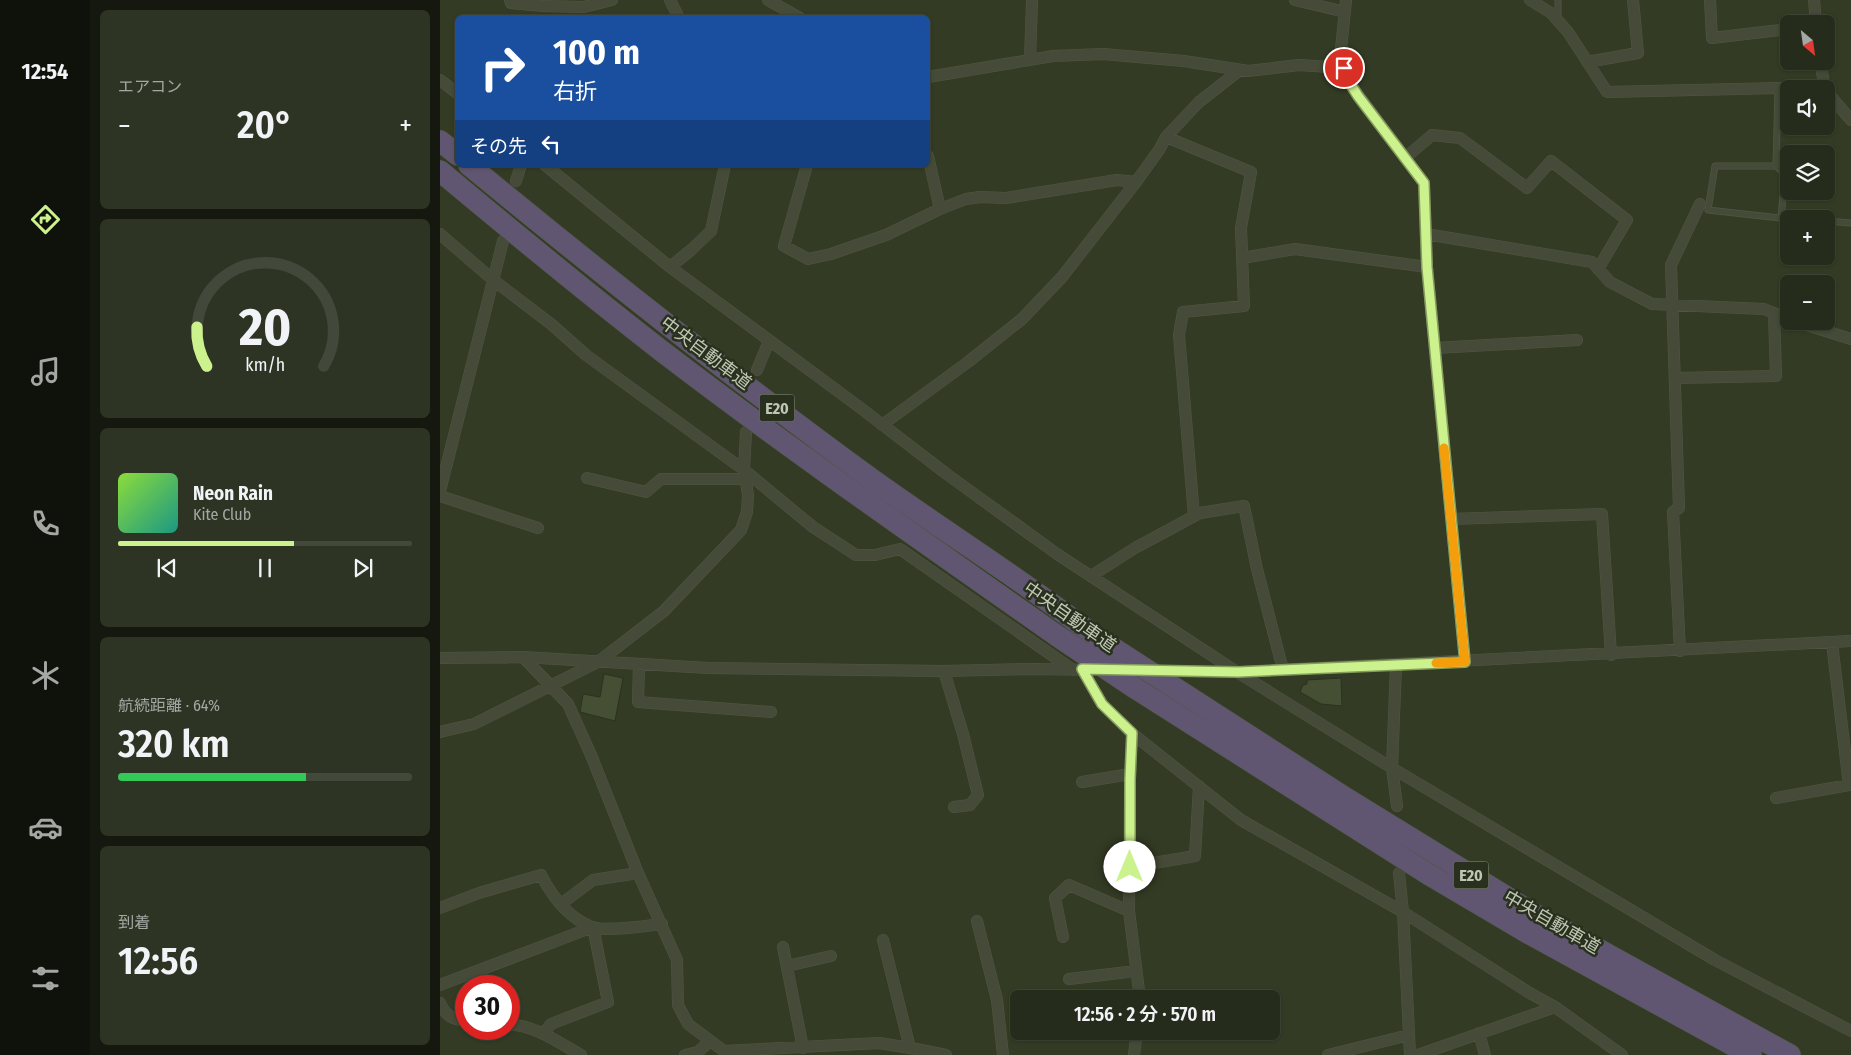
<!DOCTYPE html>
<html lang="ja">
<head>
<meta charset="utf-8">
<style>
  body { margin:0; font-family:"Fira Sans Condensed","Noto Sans JP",sans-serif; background:#2e3424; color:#f1f3f6; height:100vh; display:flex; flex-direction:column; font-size:19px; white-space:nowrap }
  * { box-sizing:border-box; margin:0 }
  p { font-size:16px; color:#a4a7a3 }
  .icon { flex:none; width:28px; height:28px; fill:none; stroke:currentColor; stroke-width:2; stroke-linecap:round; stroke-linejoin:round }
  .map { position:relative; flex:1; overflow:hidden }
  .sheet { display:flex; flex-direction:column; gap:10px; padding:10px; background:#15180f; width:350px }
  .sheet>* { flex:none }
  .top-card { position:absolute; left:15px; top:15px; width:475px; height:152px; border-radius:8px; box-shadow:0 1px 4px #0004,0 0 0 1px #42483a; background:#1a4fa0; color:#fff; overflow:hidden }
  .needle { width:32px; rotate:151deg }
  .tools { position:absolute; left:1340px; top:15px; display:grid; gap:10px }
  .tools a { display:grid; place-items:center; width:55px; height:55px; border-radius:8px; background:#262c1b; box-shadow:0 1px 4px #0004,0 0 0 1px #42483a; font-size:25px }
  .speed { position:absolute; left:15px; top:975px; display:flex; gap:10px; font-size:25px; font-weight:700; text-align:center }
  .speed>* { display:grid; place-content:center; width:65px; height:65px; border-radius:50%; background:#262c1b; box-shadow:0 1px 4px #0004,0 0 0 1px #42483a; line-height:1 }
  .speed .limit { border:8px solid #d22; background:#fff; color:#111 }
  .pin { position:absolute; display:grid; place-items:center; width:42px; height:42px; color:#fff; margin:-21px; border:2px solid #fff; border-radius:50%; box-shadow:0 1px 5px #0007 }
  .me { position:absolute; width:55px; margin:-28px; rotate:0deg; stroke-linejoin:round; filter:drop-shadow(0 0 4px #0008) }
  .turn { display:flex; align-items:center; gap:18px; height:105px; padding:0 15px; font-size:22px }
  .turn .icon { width:65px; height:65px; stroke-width:2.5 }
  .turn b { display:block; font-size:35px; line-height:42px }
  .then { display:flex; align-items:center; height:48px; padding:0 15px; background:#0003; gap:10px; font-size:19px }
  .big { font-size:38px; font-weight:600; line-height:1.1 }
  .sheet .tile { flex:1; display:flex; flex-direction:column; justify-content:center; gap:8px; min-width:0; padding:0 18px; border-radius:8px; background:#2e3424 }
  .sheet .dial { align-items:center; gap:0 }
  .dial svg { height:130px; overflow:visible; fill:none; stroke:#42483a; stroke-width:7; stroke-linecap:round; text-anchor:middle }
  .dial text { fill:#f1f3f6; stroke:none }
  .song { display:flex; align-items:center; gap:15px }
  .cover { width:60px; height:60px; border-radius:8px; background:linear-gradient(135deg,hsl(90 70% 55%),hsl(170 70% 35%)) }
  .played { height:5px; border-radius:2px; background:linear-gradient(90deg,#ccf28e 60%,#42483a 60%) }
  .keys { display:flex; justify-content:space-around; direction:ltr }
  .heat { display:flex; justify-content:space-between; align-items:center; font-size:28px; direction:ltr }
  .charge { height:8px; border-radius:4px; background:linear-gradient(90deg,#34c759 64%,#42483a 0) }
  .trip { position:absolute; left:570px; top:990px; width:270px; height:50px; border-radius:8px; background:#262c1b; box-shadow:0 1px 4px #0004,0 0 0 1px #42483a; font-weight:600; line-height:50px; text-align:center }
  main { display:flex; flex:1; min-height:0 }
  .menu { display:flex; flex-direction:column; width:90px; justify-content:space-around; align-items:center; background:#0f120b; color:#a4a7a3 }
  .menu .icon { width:35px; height:35px }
  .menu .selected { color:#ccf28e }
  .menu b { font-size:22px; color:#f1f3f6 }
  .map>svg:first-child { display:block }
  .building { fill:#454f34; stroke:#2b321f }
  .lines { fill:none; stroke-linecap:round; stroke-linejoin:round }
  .lane-casing { stroke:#505744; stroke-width:7 }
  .street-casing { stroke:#505744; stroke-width:12 }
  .highway-casing { stroke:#4f5643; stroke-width:22 }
  .lane { stroke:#454b38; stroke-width:5.5 }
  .street { stroke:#454b38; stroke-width:11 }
  .highway { stroke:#605671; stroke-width:21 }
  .highway-bridge-casing { stroke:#4f5643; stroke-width:22; stroke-linecap:butt }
  .highway-bridge { stroke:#605671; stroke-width:21 }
  .route-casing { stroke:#859d5c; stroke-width:12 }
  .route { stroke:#ccf28e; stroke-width:9 }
  .slow { stroke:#f59e0b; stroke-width:9 }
  .labels { text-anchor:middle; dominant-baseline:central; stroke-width:5; stroke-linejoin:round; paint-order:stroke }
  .shield { fill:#29301d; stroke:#929a87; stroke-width:1 }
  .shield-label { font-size:16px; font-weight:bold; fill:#bfc7b4 }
  .street-label { font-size:18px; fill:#bfc7b4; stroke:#29301d }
</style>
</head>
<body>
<main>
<nav class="menu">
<b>12:54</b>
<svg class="icon selected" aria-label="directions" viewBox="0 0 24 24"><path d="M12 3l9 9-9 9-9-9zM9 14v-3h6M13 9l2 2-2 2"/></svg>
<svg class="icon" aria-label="music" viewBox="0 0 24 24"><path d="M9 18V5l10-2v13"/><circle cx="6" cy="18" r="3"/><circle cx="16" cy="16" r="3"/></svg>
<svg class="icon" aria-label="phone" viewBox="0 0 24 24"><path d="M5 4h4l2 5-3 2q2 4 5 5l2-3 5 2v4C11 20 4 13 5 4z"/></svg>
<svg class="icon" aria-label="climate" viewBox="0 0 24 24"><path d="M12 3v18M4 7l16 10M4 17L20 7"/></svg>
<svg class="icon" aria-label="car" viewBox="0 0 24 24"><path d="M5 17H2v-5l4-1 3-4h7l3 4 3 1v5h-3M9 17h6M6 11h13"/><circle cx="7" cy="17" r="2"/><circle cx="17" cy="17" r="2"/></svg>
<svg class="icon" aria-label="filters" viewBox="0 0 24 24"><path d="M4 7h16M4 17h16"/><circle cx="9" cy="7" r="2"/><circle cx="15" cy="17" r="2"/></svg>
</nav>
<section class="sheet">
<div class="tile"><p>エアコン</p>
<div class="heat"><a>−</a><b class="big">20°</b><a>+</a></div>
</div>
<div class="tile dial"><svg viewBox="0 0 100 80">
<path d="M14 69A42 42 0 1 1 86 69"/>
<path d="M14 69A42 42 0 0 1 8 45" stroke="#ccf28e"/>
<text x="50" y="56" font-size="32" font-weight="700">20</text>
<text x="50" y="72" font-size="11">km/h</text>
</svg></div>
<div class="tile">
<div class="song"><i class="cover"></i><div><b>Neon Rain</b><p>Kite Club</p></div></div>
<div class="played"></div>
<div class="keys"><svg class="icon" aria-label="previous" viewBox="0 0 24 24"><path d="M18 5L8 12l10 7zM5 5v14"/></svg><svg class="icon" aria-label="pause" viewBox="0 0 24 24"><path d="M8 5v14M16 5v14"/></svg><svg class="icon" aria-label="next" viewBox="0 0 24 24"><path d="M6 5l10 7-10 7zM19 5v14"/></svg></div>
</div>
<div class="tile"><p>航続距離 · 64%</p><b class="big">320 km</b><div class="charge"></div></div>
<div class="tile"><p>到着</p><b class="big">12:56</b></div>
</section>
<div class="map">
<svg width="1411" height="1055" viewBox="0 0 1411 1055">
  <rect width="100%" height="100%" fill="#333b24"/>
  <path class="building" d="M 164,674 L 183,678 L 175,721 L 140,712 L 143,694 L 160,697 Z
    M 901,678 L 902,706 L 881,704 L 860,692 L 863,685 L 867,684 L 867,680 Z"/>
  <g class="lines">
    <g class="lane-casing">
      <path id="lane" d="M 1118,0 L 1118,20
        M 1338,89 L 1336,166 L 1275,166 L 1268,210 L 1349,219
        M 1336,166 L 1345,174 L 1341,218
        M 1386,221 L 1411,223"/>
    </g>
    <g class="street-casing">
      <path id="street" d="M 70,0 L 71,3 L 103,6 L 144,7 L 172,0
        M 230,0 L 239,18
        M 328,0 L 360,18
        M 855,0 L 905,12
        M 906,0 L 900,59 L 911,85 L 984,183 L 987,267 L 1025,662
        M 1090,0 L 1111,13 L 1128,32 L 1167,92 L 1383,87
        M 1270,0 L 1272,38 L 1349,29
        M 1374,0 L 1376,24
        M 590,60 L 592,0
        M 1380,61 L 1385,89
        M 1147,62 L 1198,53 L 1193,0
        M 488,77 L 613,56 L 663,54 L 744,61 L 808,71 L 859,65 L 904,68
        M 0,80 L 18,94
        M 1386,91 L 1411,120
        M 726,137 L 811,172 L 801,228 L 804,306 L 743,312 L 739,335 L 754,516
        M 965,158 L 992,135 L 1020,138 L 1087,188 L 1111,161 L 1187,220 L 1158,269
        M 105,165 L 230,267 L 418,406 L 508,475 L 617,554 L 797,672 L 952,768 L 1275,960 L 1411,1031
        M 367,165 L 344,246 L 368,259 L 391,254 L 446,235 L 500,209 L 488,156
        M 76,181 L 81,165
        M 500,209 L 526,199 L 540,197 L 566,198 L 677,180 L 696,182
        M 0,234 L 52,279 L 111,324 L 146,355 L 304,470 L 373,527 L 416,555 L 435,555 L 460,549 L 633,670
        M 986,234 L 1152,262 L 1170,282 L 1212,304 L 1324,309 L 1349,319
        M 802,258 L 855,249 L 987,267
        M 230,267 L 251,250 L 271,231 L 285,165
        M 1354,321 L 1411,339
        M 995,348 L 1137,340
        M 317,370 L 329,341
        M 1235,378 L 1336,376 L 1334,313
        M 442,425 L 528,362 L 582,319 L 622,277 L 696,182 L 719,150 L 726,137 L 759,102 L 800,70
        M 147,478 L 206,492 L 221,479 L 305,479
        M 0,491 L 63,241
        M 0,496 L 98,528
        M 1011,519 L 1162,514 L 1171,655
        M 651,576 L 695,548 L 760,513 L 804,506 L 817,569 L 843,670
        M 1392,643 L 1409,785 L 1411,785
        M 1240,651 L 1233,512 L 1239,508 L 1231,265 L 1260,204
        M 83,657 L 128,704 L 151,755 L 198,873 L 237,960 L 238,1005 L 248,1024 L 284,1051 L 287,1055
        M 0,658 L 83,657 L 268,668 L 504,671 L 592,669 L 663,670
        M 199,664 L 198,702 L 331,712
        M 956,665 L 952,768 L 957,806
        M 642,669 L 662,704 L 689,731 L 801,820 L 963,912 L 1088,992 L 1115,1007 L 1182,1055
        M 504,671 L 523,734 L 538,795 L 530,805 L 514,807
        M 714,671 L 797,672 L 1411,641
        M 0,732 L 34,724 L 158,662 L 224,611 L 301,530 L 307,512 L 308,495 L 304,470 L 306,432
        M 692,733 L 690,779 L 689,911 L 700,999
        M 642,782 L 690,774
        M 1336,798 L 1409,785
        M 690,867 L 755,856 L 759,786
        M 959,873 L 963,912 L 970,1055
        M 121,904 L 153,880 L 198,873
        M 0,908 L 39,893 L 101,875 C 112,896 128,918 152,927 C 167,932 205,926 222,924
        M 537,921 L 557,1000 L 563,1055
        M 623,937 L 615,898 L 629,885 L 689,911
        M 443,940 L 470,1048
        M 343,947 L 363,1048
        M 347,966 L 391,956
        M 629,979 L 696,971
        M 0,985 L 153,927 L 168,1002 L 111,1024 L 104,1033
        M 0,1003 C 6,1016 12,1019 26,1021
        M 69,1024 C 96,1026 118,1042 141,1055
        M 1039,1033 L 1045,1055
        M 284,1051 L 439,1043 L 476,1049 L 506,1055
        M 245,1055 L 258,1052 L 270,1041
        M 694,1055 L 697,1031
        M 888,1055 L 969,1035
        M 978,1055 L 1115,1007"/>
    </g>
    <g class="highway-casing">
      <path id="highway" d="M 0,141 L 18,155
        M 29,165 C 160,273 293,378 430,478 C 505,532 583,580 656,637
        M 0,171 C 73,232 147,293 223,352 C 351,450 484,542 616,635
        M 721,679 L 904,797 L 1096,915 L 1350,1055
        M 695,688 L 988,874 L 1088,933 L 1311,1055"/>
    </g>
    <use href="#lane" class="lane"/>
    <use href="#street" class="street"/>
    <use href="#highway" class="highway"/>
    <g class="highway-bridge-casing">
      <path id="highway-bridge" d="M 616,635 L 695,688
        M 656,637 L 721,679"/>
    </g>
    <use href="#highway-bridge" class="highway-bridge"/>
  </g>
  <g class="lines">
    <g class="route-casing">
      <path id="route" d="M 690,867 L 690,779 L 692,733 L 662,704 L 642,669 L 798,672 L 1025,662 L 987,267 L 984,183 L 918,96 L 911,85 L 904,68"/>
    </g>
    <use href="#route" class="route"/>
    <path class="slow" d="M 996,663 L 1025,662 L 1004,448"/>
  </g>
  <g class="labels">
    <g class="shield">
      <rect x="319.5" y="394.5" width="35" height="27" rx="4"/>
      <rect x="1013.5" y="861.5" width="35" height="27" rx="4"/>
    </g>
    <g class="shield-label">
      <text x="337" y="408">E20</text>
      <text x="1031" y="875">E20</text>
    </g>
    <g class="street-label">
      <text transform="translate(266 353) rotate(37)">中央自動車道</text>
      <text transform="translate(630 617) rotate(35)">中央自動車道</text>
      <text transform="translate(1112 922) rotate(30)">中央自動車道</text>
    </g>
  </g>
</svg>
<div class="tools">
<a><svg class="needle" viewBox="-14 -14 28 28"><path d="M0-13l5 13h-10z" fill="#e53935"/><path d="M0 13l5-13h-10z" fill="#a4a7a3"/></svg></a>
<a><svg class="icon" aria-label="sound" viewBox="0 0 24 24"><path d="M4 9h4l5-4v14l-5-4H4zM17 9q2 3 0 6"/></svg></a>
<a><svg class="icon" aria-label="layers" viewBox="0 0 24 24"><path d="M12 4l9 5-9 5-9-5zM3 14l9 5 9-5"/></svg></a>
<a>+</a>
<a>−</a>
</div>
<div class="speed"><div class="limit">30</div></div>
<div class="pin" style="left:904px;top:68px;background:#d93025"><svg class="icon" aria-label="arrive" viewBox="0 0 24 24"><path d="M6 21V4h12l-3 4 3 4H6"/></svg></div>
<svg class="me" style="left:690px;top:867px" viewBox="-20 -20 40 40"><circle r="19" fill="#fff"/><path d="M0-13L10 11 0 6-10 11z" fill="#ccf28e"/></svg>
<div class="trip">12:56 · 2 分 · 570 m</div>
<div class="top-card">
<div class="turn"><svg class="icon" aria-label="right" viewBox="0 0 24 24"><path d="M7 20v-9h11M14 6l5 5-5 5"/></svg><div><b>100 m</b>右折</div></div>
<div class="then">その先<svg class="icon" aria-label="left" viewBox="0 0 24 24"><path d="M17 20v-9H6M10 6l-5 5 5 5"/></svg></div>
</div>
</div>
</main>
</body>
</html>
